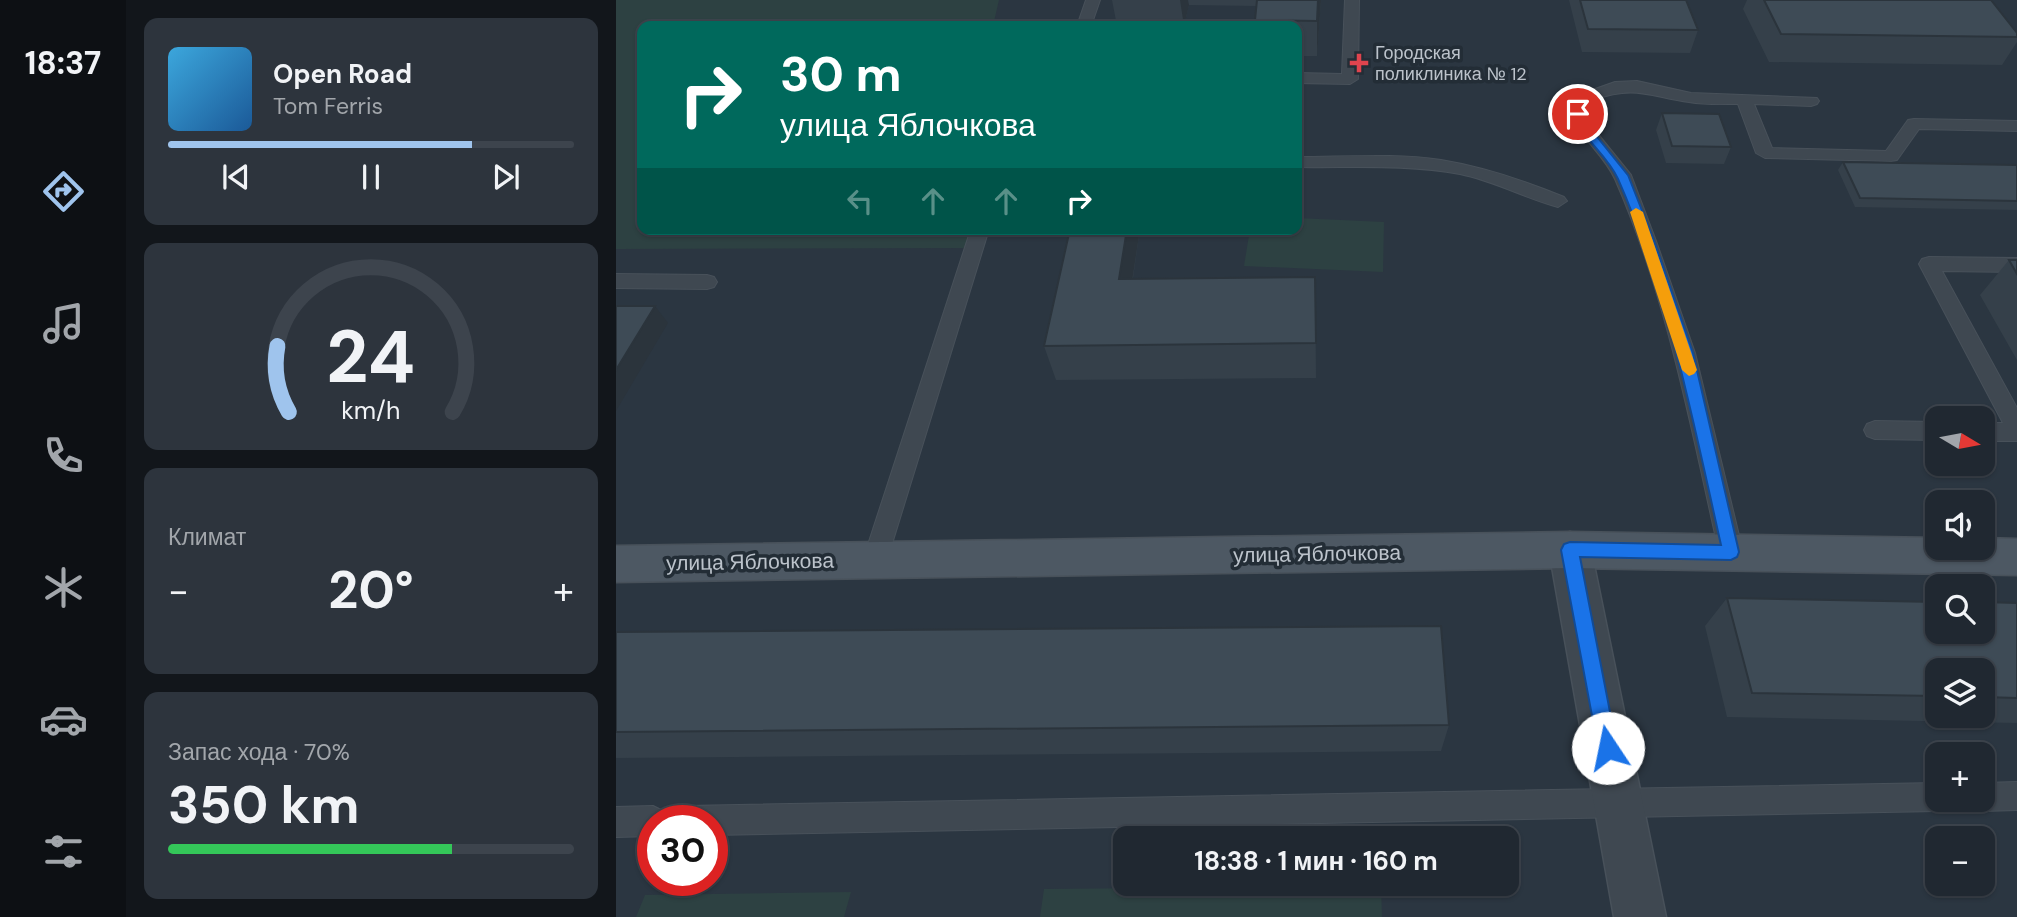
<!DOCTYPE html>
<html lang="ru">
<head>
<meta charset="utf-8">
<style>
  body { margin:0; font-family:"DM Sans",sans-serif; background:#2d343d; color:#f1f3f6; height:100vh; display:flex; flex-direction:column; font-size:26px; white-space:nowrap }
  * { box-sizing:border-box; margin:0 }
  p { font-size:23px; color:#a2a6ab }
  .icon { flex:none; width:38px; height:38px; fill:none; stroke:currentColor; stroke-width:2; stroke-linecap:round; stroke-linejoin:round }
  .map { position:relative; flex:1; overflow:hidden }
  .panel { display:flex; flex-direction:column; gap:18px; padding:18px; background:#12161b; width:490px }
  .panel>* { flex:none }
  .banner { position:absolute; left:21px; top:21px; width:665px; height:214px; border-radius:14px; box-shadow:0 2px 5px #0004,0 0 0 2px #3d444d; background:#00695c; color:#fff; overflow:hidden }
  .needle { width:46px; rotate:100deg }
  .fabs { position:absolute; left:1309px; top:406px; display:grid; gap:14px }
  .fabs a { display:grid; place-items:center; width:70px; height:70px; border-radius:14px; background:#202831; box-shadow:0 2px 5px #0004,0 0 0 2px #3d444d; font-size:35px }
  .speed { position:absolute; left:21px; top:805px; display:flex; gap:14px; font-size:35px; font-weight:700; text-align:center }
  .speed>* { display:grid; place-content:center; width:91px; height:91px; border-radius:50%; background:#202831; box-shadow:0 2px 5px #0004,0 0 0 2px #3d444d; line-height:1 }
  .speed .limit { border:10px solid #d22; background:#fff; color:#111 }
  .pin { position:absolute; display:grid; place-items:center; width:60px; height:60px; color:#fff; margin:-30px; border:4px solid #fff; border-radius:50%; box-shadow:0 2px 7px #0007 }
  .me { position:absolute; width:77px; margin:-38px; rotate:349deg; stroke-linejoin:round; filter:drop-shadow(0 0 5px #0008) }
  .turn { display:flex; align-items:center; gap:24px; height:147px; padding:0 28px; font-size:32px }
  .turn .icon { width:91px; height:91px; stroke-width:2.5 }
  .turn b { display:block; font-size:49px; line-height:60px }
  .lanes { display:flex; align-items:center; height:66px; padding:0 28px; background:#0003; justify-content:center; gap:35px; direction:ltr }
  .lanes .off { opacity:.35 }
  .big { font-size:52px; font-weight:700; line-height:1.1 }
  .panel .tile { flex:1; display:flex; flex-direction:column; justify-content:center; gap:10px; min-width:0; padding:0 24px; border-radius:14px; background:#2d343d }
  .panel .dial { align-items:center; gap:0 }
  .dial svg { height:182px; overflow:visible; fill:none; stroke:#3d444d; stroke-width:7; stroke-linecap:round; text-anchor:middle }
  .dial text { fill:#f1f3f6; stroke:none }
  .song { display:flex; align-items:center; gap:21px }
  .cover { width:84px; height:84px; border-radius:10px; background:linear-gradient(135deg,hsl(200 70% 55%),hsl(210 70% 35%)) }
  .played { height:7px; border-radius:4px; background:linear-gradient(90deg,#9fc4ed 75%,#3d444d 75%) }
  .keys { display:flex; justify-content:space-around; direction:ltr }
  .heat { display:flex; justify-content:space-between; align-items:center; font-size:38px; direction:ltr }
  .charge { height:10px; border-radius:5px; background:linear-gradient(90deg,#34c759 70%,#3d444d 0) }
  .trip { position:absolute; left:497px; top:826px; width:406px; height:70px; border-radius:14px; background:#202831; box-shadow:0 2px 5px #0004,0 0 0 2px #3d444d; font-weight:700; line-height:70px; text-align:center }
  main { display:flex; flex:1; min-height:0 }
  .tabs { display:flex; flex-direction:column; width:126px; justify-content:space-around; align-items:center; background:#0d1014; color:#a2a6ab }
  .tabs .icon { width:49px; height:49px }
  .tabs .on { color:#9fc4ed }
  .tabs b { font-size:32px; color:#f1f3f6 }
  .map>svg:first-child { display:block }
  .green { fill:#2d4142 }
  .lines { fill:none; stroke-linecap:round; stroke-linejoin:round }
  .lane-casing { stroke:#48515a; stroke-width:2 }
  .street-casing { stroke:#48515a; stroke-width:3 }
  .secondary-casing { stroke:#48515a; stroke-width:3 }
  .lane { fill:#3f4851; fill-rule:evenodd }
  .street { fill:#3f4851; fill-rule:evenodd }
  .secondary { fill:#4d5863; fill-rule:evenodd }
  .wall { fill:#35404a; fill-rule:evenodd }
  .shaded-wall { fill:#2b343c }
  .building { fill:#3e4b56; stroke:#2b343c; stroke-width:2 }
  .route { fill:#1a73e8; stroke:#114b97; stroke-width:2 }
  .slow { fill:#f59e0b }
  .health-dot { fill:#e0444e; stroke:#232d36; stroke-width:2.5 }
  .labels { text-anchor:middle; dominant-baseline:central; stroke-width:7; stroke-linejoin:round; paint-order:stroke }
  .far-poi-label { font-size:18px; fill:#bcc3cb; stroke:#232d36; text-anchor:start }
  .street-label { font-size:21px; fill:#bcc3cb; stroke:#232d36 }
</style>
</head>
<body>
<main>
<nav class="tabs">
<b>18:37</b>
<svg class="icon on" aria-label="directions" viewBox="0 0 24 24"><path d="M12 3l9 9-9 9-9-9zM9 14v-3h6M13 9l2 2-2 2"/></svg>
<svg class="icon" aria-label="music" viewBox="0 0 24 24"><path d="M9 18V5l10-2v13"/><circle cx="6" cy="18" r="3"/><circle cx="16" cy="16" r="3"/></svg>
<svg class="icon" aria-label="phone" viewBox="0 0 24 24"><path d="M5 4h4l2 5-3 2q2 4 5 5l2-3 5 2v4C11 20 4 13 5 4z"/></svg>
<svg class="icon" aria-label="climate" viewBox="0 0 24 24"><path d="M12 3v18M4 7l16 10M4 17L20 7"/></svg>
<svg class="icon" aria-label="car" viewBox="0 0 24 24"><path d="M5 17H2v-5l4-1 3-4h7l3 4 3 1v5h-3M9 17h6M6 11h13"/><circle cx="7" cy="17" r="2"/><circle cx="17" cy="17" r="2"/></svg>
<svg class="icon" aria-label="filters" viewBox="0 0 24 24"><path d="M4 7h16M4 17h16"/><circle cx="9" cy="7" r="2"/><circle cx="15" cy="17" r="2"/></svg>
</nav>
<section class="panel">
<div class="tile">
<div class="song"><i class="cover"></i><div><b>Open Road</b><p>Tom Ferris</p></div></div>
<div class="played"></div>
<div class="keys"><svg class="icon" aria-label="previous" viewBox="0 0 24 24"><path d="M18 5L8 12l10 7zM5 5v14"/></svg><svg class="icon" aria-label="pause" viewBox="0 0 24 24"><path d="M8 5v14M16 5v14"/></svg><svg class="icon" aria-label="next" viewBox="0 0 24 24"><path d="M6 5l10 7-10 7zM19 5v14"/></svg></div>
</div>
<div class="tile dial"><svg viewBox="0 0 100 80">
<path d="M14 69A42 42 0 1 1 86 69"/>
<path d="M14 69A42 42 0 0 1 9 40" stroke="#9fc4ed"/>
<text x="50" y="56" font-size="32" font-weight="700">24</text>
<text x="50" y="72" font-size="11">km/h</text>
</svg></div>
<div class="tile"><p>Климат</p>
<div class="heat"><a>−</a><b class="big">20°</b><a>+</a></div>
</div>
<div class="tile"><p>Запас хода · 70%</p><b class="big">350 km</b><div class="charge"></div></div>
</section>
<div class="map">
<svg width="1401" height="917" viewBox="0 0 1401 917">
  <rect width="100%" height="100%" fill="#2b3641"/>
  <path class="green" d="M 0,0 L 383,0 L 377,26 L 26,26 L 26,229 L 358,229 L 351,248 L 0,249 Z
    M 681,218 L 768,222 L 767,272 L 628,266 L 634,229 L 681,229 Z
    M 765,886 L 766,917 L 424,917 L 428,889 Z
    M 235,892 L 228,917 L 20,917 L 29,895 Z"/>
  <g class="lines">
    <g class="lane-casing">
      <path id="lane" d="M 470,0 L 484,0 L 475,26 L 461,26 Z
        M 729,0 L 743,0 L 742,79 L 734,84 L 681,83 L 681,73 L 726,74 Z
        M 1021,81 L 1075,93 L 1201,98 L 1203,101 L 1201,104 L 1195,106 L 1138,104 L 1156,148 L 1270,151 L 1292,120 L 1298,119 L 1401,121 L 1401,131 L 1303,129 L 1281,160 L 1275,161 L 1149,158 L 1140,153 L 1122,104 C 1106,104 1089,105 1073,102 C 1032,96 1019,85 977,100 L 970,114 L 977,128 L 1015,175 L 1040,241 L 1079,353 L 1127,552 L 1124,560 L 1115,563 L 1106,560 L 1103,552 C 1075,427 1051,297 999,179 C 988,155 965,138 954,114 L 965,94 L 999,82 Z
        M 681,157 C 729,157 778,153 825,160 C 868,167 909,181 948,197 L 951,201 L 942,207 C 909,198 878,181 844,174 C 790,164 735,168 681,167 Z
        M 355,229 L 373,229 L 271,560 L 268,568 L 259,571 L 250,568 L 247,560 Z
        M 1313,257 L 1401,258 L 1401,272 L 1326,271 L 1401,408 L 1401,441 L 1367,441 L 1367,423 L 1387,423 L 1303,264 L 1306,259 Z
        M 0,274 L 91,275 L 98,277 L 101,282 L 98,287 L 91,289 L 0,288 Z
        M 1259,421 L 1321,422 L 1321,440 L 1259,439 L 1251,436 L 1248,430 L 1251,424 Z
        M 1401,782 L 1401,810 L 1367,811 L 1357,807 L 1354,800 L 1367,800 L 1367,783 Z
        M 1321,783 L 1321,800 L 1334,800 L 1331,807 L 1321,811 L 96,835 L 96,821 L 56,821 L 61,811 L 71,806 Z
        M 37,806 L 47,811 L 52,821 L 37,821 L 37,836 L 0,837 L 0,807 Z"/>
    </g>
    <g class="street-casing">
      <path id="street" d="M 954,532 L 969,537 L 975,550 L 1050,917 L 998,917 L 933,550 L 939,537 Z"/>
    </g>
    <g class="secondary-casing">
      <path id="secondary" d="M 954,532 L 1321,538 L 1321,548 L 1367,548 L 1367,538 L 1401,539 L 1401,575 L 954,568 L 0,582 L 0,546 Z"/>
    </g>
    <use href="#lane" class="lane"/>
    <use href="#street" class="street"/>
    <use href="#secondary" class="secondary"/>
  </g>
  <path class="wall" d="M 496,0 L 705,0 L 701,56 L 681,56 L 681,26 L 639,26 L 641,6 L 573,5 L 568,26 L 501,26 Z
    M 953,0 L 1070,0 L 1082,30 L 1074,53 L 966,52 Z
    M 1131,0 L 1375,0 L 1401,33 L 1401,42 L 1386,65 L 1153,62 L 1127,9 Z
    M 1046,113 L 1115,147 L 1108,164 L 1050,163 L 1040,130 Z
    M 1227,162 L 1401,165 L 1401,210 L 1239,207 L 1222,170 Z
    M 454,229 L 524,229 L 517,278 L 699,277 L 700,378 L 440,380 L 428,346 Z
    M 1393,260 L 1401,260 L 1401,360 L 1364,295 Z
    M 1111,598 L 1401,603 L 1401,723 L 1111,717 L 1089,626 ZM 1321,670 L 1367,670 L 1367,716 L 1321,716 Z
    M 0,632 L 833,725 L 825,751 L 0,758 Z"/>
  <path class="shaded-wall" d="M 564,0 L 572,0 L 573,5 L 568,26 Z
    M 702,0 L 705,0 L 701,56 L 701,21 Z
    M 511,229 L 524,229 L 511,314 L 503,279 Z
    M 39,306 L 52,323 L 0,411 L 0,370 Z"/>
  <path class="building" d="M 641,0 L 702,0 L 701,21 L 639,20 Z
    M 964,0 L 1070,0 L 1082,30 L 972,29 Z
    M 1148,0 L 1375,0 L 1401,33 L 1401,37 L 1165,34 Z
    M 1046,113 L 1103,114 L 1115,147 L 1056,146 Z
    M 1227,162 L 1401,165 L 1401,201 L 1244,198 Z
    M 454,229 L 511,229 L 503,279 L 699,277 L 700,343 L 428,346 Z
    M 1393,260 L 1401,260 L 1401,274 Z
    M 0,306 L 39,306 L 0,370 Z
    M 1111,598 L 1321,602 L 1321,632 L 1367,632 L 1367,602 L 1401,603 L 1401,698 L 1367,697 L 1367,670 L 1321,670 L 1321,696 L 1136,693 Z
    M 825,626 L 833,725 L 0,732 L 0,632 Z"/>
  <path class="route" d="M 958,111 L 966,111 L 974,128 L 1012,175 L 1038,241 L 1077,353 L 1123,552 L 1121,557 L 1115,560 L 964,557 L 1001,748 L 998,755 L 992,758 L 985,755 L 982,748 L 945,550 L 948,544 L 954,542 L 1105,545 C 1077,421 1053,295 1002,179 C 991,155 967,139 956,114 Z"/>
  <path class="slow" d="M 1020,208 L 1027,212 L 1081,370 L 1078,374 L 1073,376 L 1066,370 L 1014,212 Z"/>
  <path class="health-dot" d="M739.5 52.5h7v7h7v7h-7v7h-7v-7h-7v-7h7z"/>
  <g class="labels">
    <g class="far-poi-label">
      <text x="759" y="53">Городская<tspan x="759" dy="21">поликлиника № 12</tspan></text>
    </g>
    <g class="street-label">
      <text transform="translate(701 554) rotate(-1)">улица Яблочкова</text>
      <text transform="translate(134 562) rotate(-1)">улица Яблочкова</text>
    </g>
  </g>
</svg>
<div class="fabs">
<a><svg class="needle" viewBox="-14 -14 28 28"><path d="M0-13l5 13h-10z" fill="#e53935"/><path d="M0 13l5-13h-10z" fill="#a2a6ab"/></svg></a>
<a><svg class="icon" aria-label="sound" viewBox="0 0 24 24"><path d="M4 9h4l5-4v14l-5-4H4zM17 9q2 3 0 6"/></svg></a>
<a><svg class="icon" aria-label="search" viewBox="0 0 24 24"><circle cx="10" cy="10" r="6"/><path d="M15 15l6 6"/></svg></a>
<a><svg class="icon" aria-label="layers" viewBox="0 0 24 24"><path d="M12 4l9 5-9 5-9-5zM3 14l9 5 9-5"/></svg></a>
<a>+</a>
<a>−</a>
</div>
<div class="speed"><div class="limit">30</div></div>
<div class="pin" style="left:962px;top:114px;background:#d93025"><svg class="icon" aria-label="arrive" viewBox="0 0 24 24"><path d="M6 21V4h12l-3 4 3 4H6"/></svg></div>
<svg class="me" style="left:992px;top:748px" viewBox="-20 -20 40 40"><circle r="19" fill="#fff"/><path d="M0-13L10 11 0 6-10 11z" fill="#1a73e8"/></svg>
<div class="trip">18:38 · 1 мин · 160 m</div>
<div class="banner">
<div class="turn"><svg class="icon" aria-label="right" viewBox="0 0 24 24"><path d="M7 20v-9h11M14 6l5 5-5 5"/></svg><div><b>30 m</b>улица Яблочкова</div></div>
<div class="lanes"><svg class="icon off" aria-label="left" viewBox="0 0 24 24"><path d="M17 20v-9H6M10 6l-5 5 5 5"/></svg><svg class="icon off" aria-label="ahead" viewBox="0 0 24 24"><path d="M12 20V5M6 11l6-6 6 6"/></svg><svg class="icon off" aria-label="ahead" viewBox="0 0 24 24"><path d="M12 20V5M6 11l6-6 6 6"/></svg><svg class="icon" aria-label="right" viewBox="0 0 24 24"><path d="M7 20v-9h11M14 6l5 5-5 5"/></svg></div>
</div>
</div>
</main>
</body>
</html>
